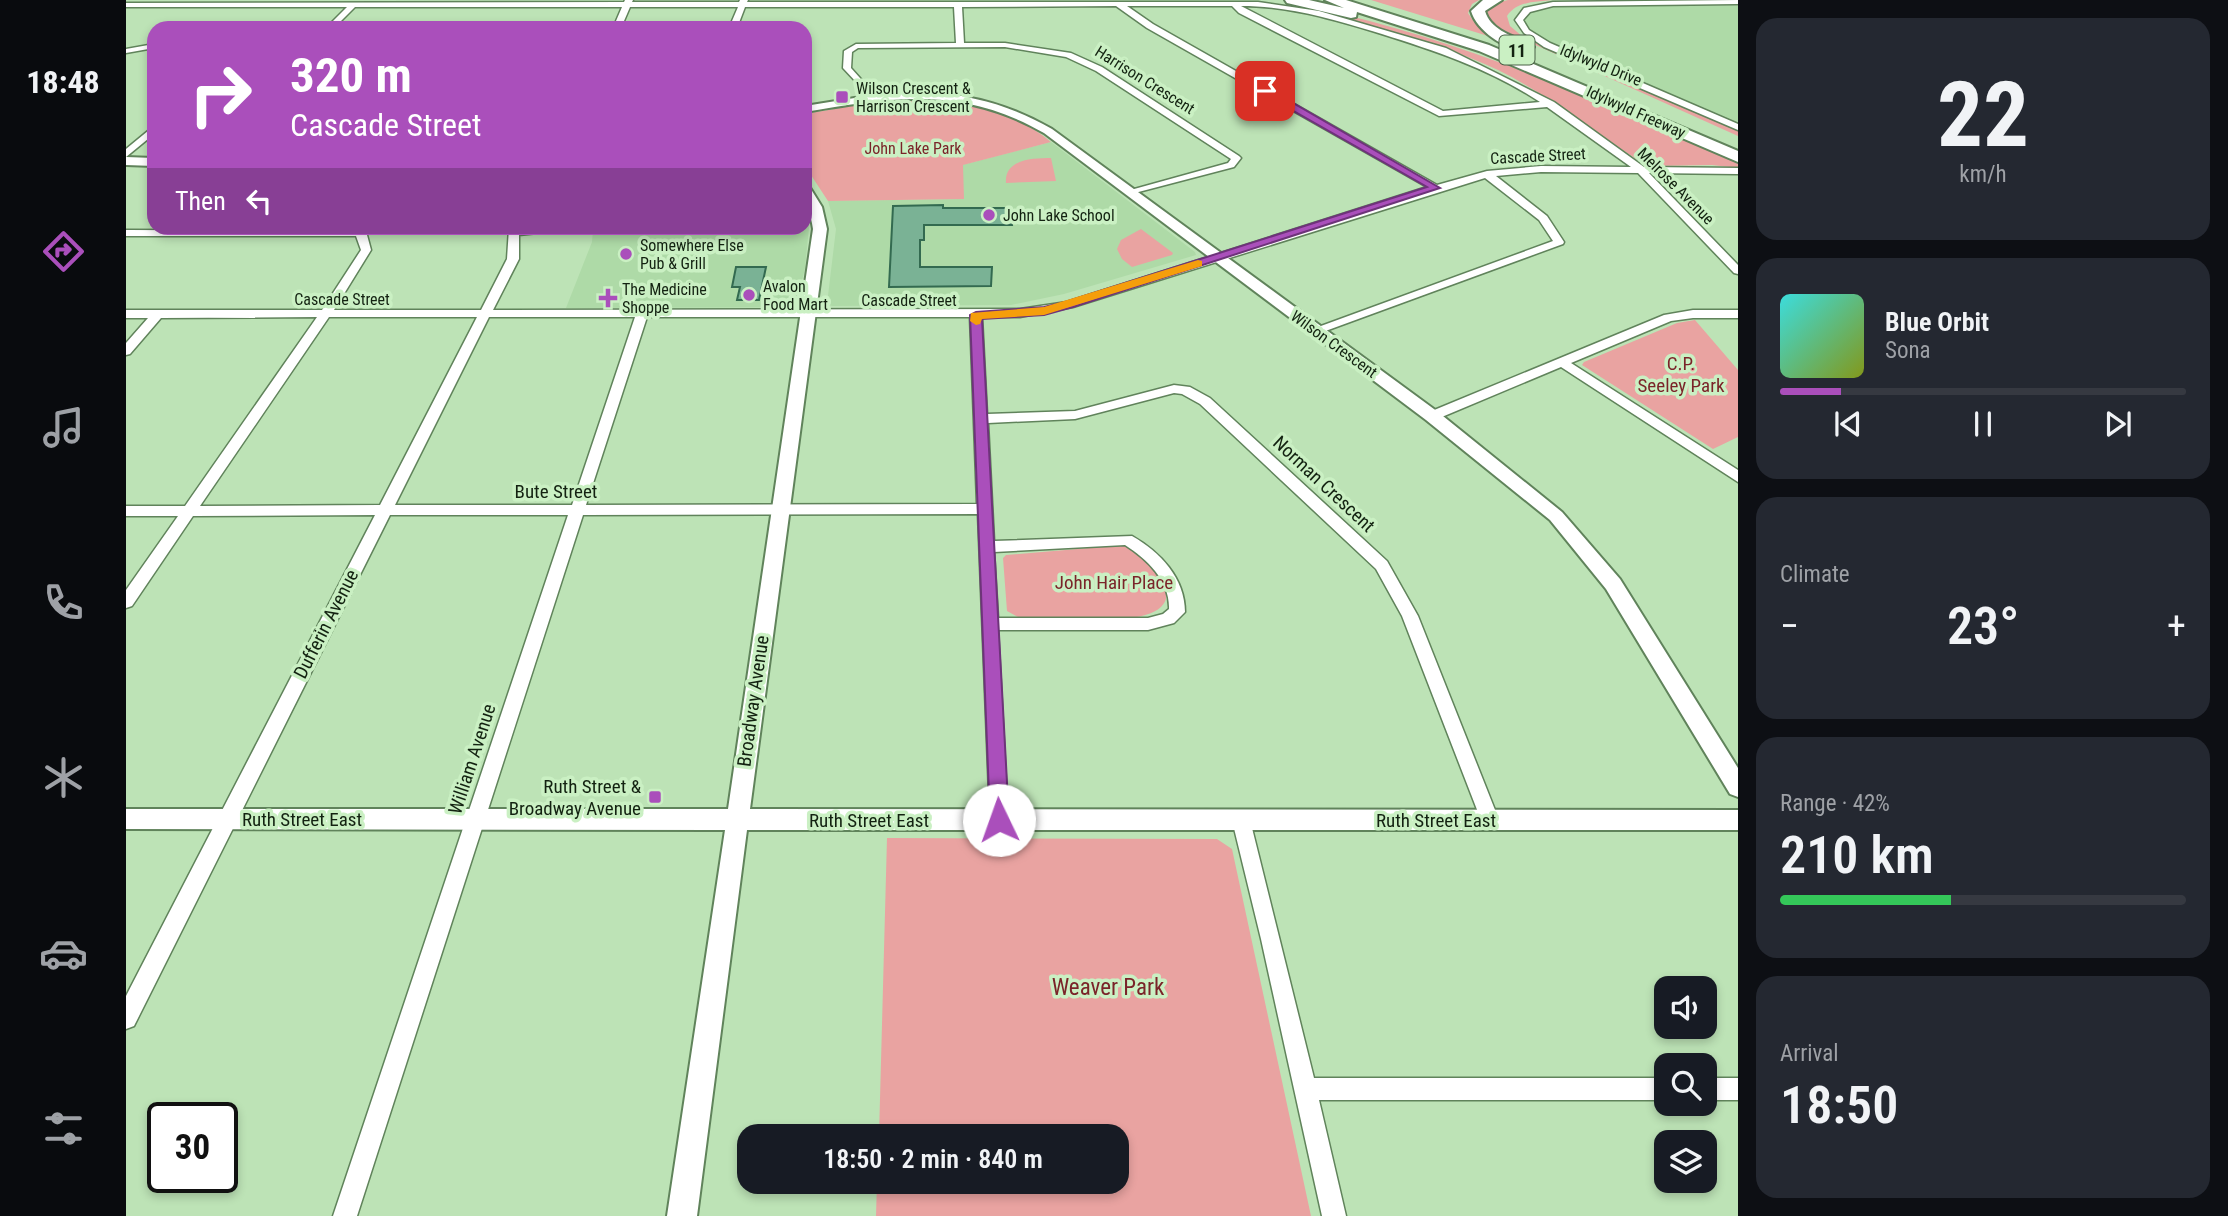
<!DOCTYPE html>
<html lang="en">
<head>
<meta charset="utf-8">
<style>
  body { margin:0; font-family:"Roboto Condensed",sans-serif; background:#242831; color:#f1f3f6; height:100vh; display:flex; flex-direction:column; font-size:26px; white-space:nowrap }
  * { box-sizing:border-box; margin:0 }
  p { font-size:23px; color:#9ea1a6 }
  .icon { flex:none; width:38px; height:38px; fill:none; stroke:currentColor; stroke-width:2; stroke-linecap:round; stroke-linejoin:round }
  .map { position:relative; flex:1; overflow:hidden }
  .sheet { display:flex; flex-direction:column; gap:18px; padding:18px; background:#0d0f14; width:490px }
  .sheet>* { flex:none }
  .top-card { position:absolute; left:21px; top:21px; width:665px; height:214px; border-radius:21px; box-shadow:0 4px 10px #0003; background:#aa4fbb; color:#fff; overflow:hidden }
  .buttons { position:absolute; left:1528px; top:976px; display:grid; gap:14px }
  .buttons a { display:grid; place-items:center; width:63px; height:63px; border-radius:14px; background:#171b24; box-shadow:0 4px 10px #0003; font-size:35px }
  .speed { position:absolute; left:21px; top:1102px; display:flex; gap:14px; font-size:35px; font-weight:700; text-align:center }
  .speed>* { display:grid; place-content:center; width:91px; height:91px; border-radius:50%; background:#171b24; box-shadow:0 4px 10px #0003; line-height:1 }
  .speed .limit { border:4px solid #111; border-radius:10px; background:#fff; color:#111 }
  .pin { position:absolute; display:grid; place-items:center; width:60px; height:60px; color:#fff; margin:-30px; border-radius:14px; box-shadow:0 4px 10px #0006 }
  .me { position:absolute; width:77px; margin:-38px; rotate:357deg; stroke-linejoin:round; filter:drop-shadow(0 0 5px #0008) }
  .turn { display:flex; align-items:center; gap:24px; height:147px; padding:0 28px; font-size:32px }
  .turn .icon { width:91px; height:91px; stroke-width:2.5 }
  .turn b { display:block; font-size:49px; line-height:60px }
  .then { display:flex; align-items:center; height:66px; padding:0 28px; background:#0003; gap:14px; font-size:26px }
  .big { font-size:52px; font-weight:600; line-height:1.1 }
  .sheet .widget { flex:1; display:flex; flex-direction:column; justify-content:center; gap:10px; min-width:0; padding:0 24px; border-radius:21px; background:#242831 }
  .sheet .dial { align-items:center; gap:0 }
  .dial b { font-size:91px; line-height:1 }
  .song { display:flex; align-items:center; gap:21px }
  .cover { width:84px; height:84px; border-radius:10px; background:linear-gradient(135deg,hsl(180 70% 55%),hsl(70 70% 35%)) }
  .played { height:7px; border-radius:4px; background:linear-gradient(90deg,#aa4fbb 15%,#363941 15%) }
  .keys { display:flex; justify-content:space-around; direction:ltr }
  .heat { display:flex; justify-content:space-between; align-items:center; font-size:38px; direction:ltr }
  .charge { height:10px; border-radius:5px; background:linear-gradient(90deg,#34c759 42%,#363941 0) }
  .trip { position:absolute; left:611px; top:1124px; width:392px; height:70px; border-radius:21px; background:#171b24; box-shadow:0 4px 10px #0003; font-weight:600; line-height:70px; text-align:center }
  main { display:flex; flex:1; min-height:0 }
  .tabs { display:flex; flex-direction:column; width:126px; justify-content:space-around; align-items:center; background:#090b0e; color:#9ea1a6 }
  .tabs .icon { width:49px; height:49px }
  .tabs .active { color:#aa4fbb }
  .tabs b { font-size:32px; color:#f1f3f6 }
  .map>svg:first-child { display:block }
  .built { fill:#aedaa7 }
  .green { fill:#e9a3a1 }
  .building { fill:#7ab295; stroke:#336a50; stroke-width:2 }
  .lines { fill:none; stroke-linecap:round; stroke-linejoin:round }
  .minor-casing { stroke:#60835b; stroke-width:3 }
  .tertiary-casing { stroke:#60835b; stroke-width:4 }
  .motorway-casing { stroke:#60835b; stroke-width:4 }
  .minor { fill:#fff; fill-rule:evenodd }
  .tertiary { fill:#fff; fill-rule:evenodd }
  .motorway { fill:#fff; fill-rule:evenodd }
  .route { fill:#aa4fbb; stroke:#6e337a; stroke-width:2 }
  .slow { fill:#f59e0b }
  .poi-dot { fill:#aa4fbb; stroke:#caf0c3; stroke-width:2.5 }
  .labels { text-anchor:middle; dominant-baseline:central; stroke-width:7; stroke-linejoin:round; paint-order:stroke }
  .far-street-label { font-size:16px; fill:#132211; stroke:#caf0c3 }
  .far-poi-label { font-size:16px; fill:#132211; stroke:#caf0c3; text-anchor:start }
  .far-park-label { font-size:16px; fill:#7a2429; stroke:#caf0c3 }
  .shield { fill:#caf0c3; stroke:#4a6046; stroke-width:2 }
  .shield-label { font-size:18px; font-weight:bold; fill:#132211 }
  .park-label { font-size:19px; fill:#7a2429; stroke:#caf0c3 }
  .street-label { font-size:19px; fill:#132211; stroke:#caf0c3 }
  .poi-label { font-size:19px; fill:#132211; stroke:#caf0c3; text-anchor:end }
  .near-park-label { font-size:23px; fill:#7a2429; stroke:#caf0c3 }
</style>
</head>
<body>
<main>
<nav class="tabs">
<b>18:48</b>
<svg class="icon active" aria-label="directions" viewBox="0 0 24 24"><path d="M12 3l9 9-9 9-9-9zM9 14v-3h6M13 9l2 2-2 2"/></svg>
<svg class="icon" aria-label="music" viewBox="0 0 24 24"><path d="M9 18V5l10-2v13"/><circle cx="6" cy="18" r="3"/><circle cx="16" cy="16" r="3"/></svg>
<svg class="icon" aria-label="phone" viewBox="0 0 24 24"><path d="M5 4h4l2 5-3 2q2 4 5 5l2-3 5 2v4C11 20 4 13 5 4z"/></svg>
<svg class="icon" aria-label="climate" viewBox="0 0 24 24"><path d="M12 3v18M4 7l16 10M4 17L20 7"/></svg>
<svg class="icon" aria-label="car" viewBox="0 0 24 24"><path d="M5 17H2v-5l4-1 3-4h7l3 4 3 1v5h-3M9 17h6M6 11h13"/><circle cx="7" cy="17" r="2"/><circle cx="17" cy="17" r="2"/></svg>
<svg class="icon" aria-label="filters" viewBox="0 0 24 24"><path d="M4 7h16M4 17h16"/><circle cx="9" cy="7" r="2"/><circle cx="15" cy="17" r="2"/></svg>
</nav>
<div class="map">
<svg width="1612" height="1216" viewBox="0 0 1612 1216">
  <rect width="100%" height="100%" fill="#bde3b6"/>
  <path class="built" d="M 1425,6 L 1612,6 L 1612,122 L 1411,37 L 1397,23 L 1399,17 L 1404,12 Z
    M 925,142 L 1069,252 L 1070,255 L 938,294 L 885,305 L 706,306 L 701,304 L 710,229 L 702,201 L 837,199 L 836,165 Z
    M 679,211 L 683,228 L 679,268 L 670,307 L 440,308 L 466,242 L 467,229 L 679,228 Z"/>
  <path class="green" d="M 1245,0 L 1353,0 L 1346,4 L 1342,13 L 1348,22 L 1375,40 Z
    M 1382,0 L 1426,0 C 1409,2 1391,1 1381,16 L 1384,26 L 1397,37 L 1612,131 L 1612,136 L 1372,28 L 1362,19 L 1360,10 L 1366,4 Z
    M 1189,8 C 1340,40 1471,101 1612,161 L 1612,168 L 1586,165 L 1525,166 L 1517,163 C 1468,133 1425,96 1372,70 C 1314,42 1249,31 1189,8 Z
    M 808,98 C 852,105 890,113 925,142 L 837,165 L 838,199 L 702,201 L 679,166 L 679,114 L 761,100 Z
    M 925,158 L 930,181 L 880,183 C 878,159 907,158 925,158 Z
    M 1015,229 L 1047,253 L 1046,255 L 1006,267 L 996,259 L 991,249 L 995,240 Z
    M 1569,320 L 1612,370 L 1612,437 L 1587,449 L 1456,365 L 1458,362 L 1551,323 Z
    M 998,545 C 1029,560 1069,607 1011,617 L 892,617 L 881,611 L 877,558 L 880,555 Z
    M 761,838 L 1091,839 L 1106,849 L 1185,1216 L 750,1216 L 751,1181 L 990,1181 L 990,1136 L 753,1136 Z"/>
  <path class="building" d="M 817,205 L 817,208 L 884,208 L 886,225 L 798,225 L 798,240 L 794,240 L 794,267 L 866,267 L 865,286 L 763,287 L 767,206 Z
    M 610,267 L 640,267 L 633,300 L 611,300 L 614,287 L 606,287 Z"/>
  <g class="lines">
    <g class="minor-casing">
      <path id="minor" d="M 499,0 L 507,0 L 506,2 L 613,2 L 614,0 L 622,0 L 621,2 L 1132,2 L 1193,11 L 1320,48 L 1428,102 L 1518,167 L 1612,168 L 1612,174 L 1523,173 L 1612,265 L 1612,274 L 1608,273 L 1512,173 L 1415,172 L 1370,176 L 1421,216 L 1438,242 L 1437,244 L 1194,333 L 1190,334 L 1184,330 L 1427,241 L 1413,220 L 1359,178 L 947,307 L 894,317 L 856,317 L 861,414 L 949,411 L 1048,385 L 1064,387 L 1084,398 L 1261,561 L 1292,616 L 1373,820 L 1371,826 L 1364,828 L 1357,826 L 1355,820 L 1276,616 L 1250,569 L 1074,404 L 1056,394 L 1048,393 L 949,419 L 862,423 L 868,541 L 1006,536 C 1034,552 1059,578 1059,612 L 1048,623 L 1022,630 L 872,630 L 882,820 L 880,826 L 873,828 L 866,826 L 864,820 L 852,514 L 457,515 L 231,1216 L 207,1216 L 442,515 L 264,515 L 8,1026 L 0,1029 L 0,996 L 249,515 L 67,516 L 6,606 L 0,608 L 0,590 L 52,516 L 0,516 L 0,506 L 59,506 L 191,317 L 35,318 L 4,354 L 0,355 L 0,343 L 22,318 L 0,318 L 0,310 L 196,310 L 235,250 L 230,236 L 0,236 L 0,230 L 236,231 L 241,235 L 245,250 L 208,310 L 355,310 L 381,259 L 383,228 L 436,228 L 431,231 L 393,235 L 393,259 L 367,310 L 894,309 L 941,302 L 1301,187 L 1021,28 L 990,6 L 836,7 L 838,43 L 879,43 L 945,53 L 976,67 L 1113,156 L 1115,158 L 1108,167 L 1001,195 L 1001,191 L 1102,163 L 1105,159 L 970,71 L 940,57 L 879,47 L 732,48 L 726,52 L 725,68 L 751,97 L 747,100 L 717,68 L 718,51 L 730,44 L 830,43 L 828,7 L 619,7 L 611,28 L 603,28 L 612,7 L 504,7 L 495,28 L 487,28 L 496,7 L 229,7 L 208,28 L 200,28 L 221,7 L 0,7 L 0,3 L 498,2 ZM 1001,6 L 1106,6 L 1113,13 L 1313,116 L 1421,107 L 1505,167 L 1415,166 L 1361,171 L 1311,185 L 1027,24 ZM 1115,6 C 1161,6 1202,18 1246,31 C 1304,49 1363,68 1414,102 L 1317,111 ZM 203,317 L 351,317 L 254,505 L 74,506 ZM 363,317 L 509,317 L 446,505 L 269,505 ZM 521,317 L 844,317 L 851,504 L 460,505 ZM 999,545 C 1021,559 1044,581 1043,609 L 1037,614 L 1022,618 L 872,618 L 868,552 Z
        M 1612,0 L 1612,4 L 1427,6 L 1404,12 L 1397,20 L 1403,30 L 1424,43 L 1612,124 L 1612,130 L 1418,47 L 1398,33 L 1389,20 L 1398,8 L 1427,2 Z
        M 28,44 L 28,48 L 0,53 L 0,49 Z
        M 28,126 L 28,134 L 0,157 L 0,149 Z
        M 1567,310 L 1612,310 L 1612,318 L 1567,318 L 1545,321 L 1445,363 L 1612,470 L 1612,482 L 1435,367 L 1311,419 L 1306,420 L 1299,416 L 1301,413 L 1538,315 Z
        M 1115,812 L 1122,814 L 1124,820 L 1188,1078 L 1540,1078 L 1540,1100 L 1193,1100 L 1220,1216 L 1196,1216 L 1135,939 L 1106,820 L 1108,814 Z
        M 1578,1078 L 1612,1078 L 1612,1100 L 1578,1100 Z"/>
    </g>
    <g class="tertiary-casing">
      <path id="tertiary" d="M 804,92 C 849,96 886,106 926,129 L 1312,412 L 1436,512 L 1494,579 L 1612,768 L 1612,797 L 1604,794 L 1480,589 L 1424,520 L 1300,420 L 918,133 C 836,86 768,97 679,112 L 679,106 L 741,96 Z
        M 0,157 L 28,158 L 28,166 L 0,165 Z
        M 679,185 L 683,186 L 696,207 L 701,229 L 624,809 L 1612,810 L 1612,830 L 621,830 L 571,1216 L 541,1216 L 599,830 L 0,829 L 0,809 L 602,809 L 687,229 C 685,214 679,201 679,185 Z"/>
    </g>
    <g class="motorway-casing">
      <path id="motorway" d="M 1159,0 L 1183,0 L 1218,8 L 1199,0 L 1220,0 L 1363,45 L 1612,151 L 1612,162 L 1353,51 L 1231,12 L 1230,17 L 1225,18 L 1161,3 Z
        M 1357,0 L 1376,0 L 1359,11 C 1365,31 1389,37 1406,44 L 1408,47 L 1406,50 C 1384,54 1351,32 1345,11 Z"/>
    </g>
    <use href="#minor" class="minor"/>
    <use href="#tertiary" class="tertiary"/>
    <use href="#motorway" class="motorway"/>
  </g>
  <path class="route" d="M 1136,89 L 1143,89 L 1314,188 L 947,307 L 918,315 L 856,319 L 883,820 L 880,826 L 873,828 L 867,826 L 864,820 L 844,315 L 850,312 L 918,307 L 939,302 L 1301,187 L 1136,93 Z"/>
  <path class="slow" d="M 1072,260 L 1076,261 L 1076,266 L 918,315 L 856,319 L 854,324 L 850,325 L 844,321 L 845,313 L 918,307 Z"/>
  <g class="poi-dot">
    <rect x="709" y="90" width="14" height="14" rx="3.5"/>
    <circle cx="863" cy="215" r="7"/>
    <circle cx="500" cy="254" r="7"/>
    <circle cx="623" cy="295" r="7"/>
    <path d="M478.5 287.5h7v7h7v7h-7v7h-7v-7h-7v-7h7z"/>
    <rect x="522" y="790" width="14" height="14" rx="3.5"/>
  </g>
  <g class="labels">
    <g class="far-street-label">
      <text transform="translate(1475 65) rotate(22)">Idylwyld Drive</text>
      <text transform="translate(1019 80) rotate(32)">Harrison Crescent</text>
      <text transform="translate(1510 112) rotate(24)">Idylwyld Freeway</text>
      <text transform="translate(1412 156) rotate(-3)">Cascade Street</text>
      <text transform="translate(1550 186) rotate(45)">Melrose Avenue</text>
      <text x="216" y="299">Cascade Street</text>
      <text x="783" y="300">Cascade Street</text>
      <text transform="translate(1208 344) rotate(36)">Wilson Crescent</text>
    </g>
    <g class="far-poi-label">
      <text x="730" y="88">Wilson Crescent &amp;<tspan x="730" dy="18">Harrison Crescent</tspan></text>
      <text x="877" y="215">John Lake School</text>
      <text x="514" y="245">Somewhere Else<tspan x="514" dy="18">Pub &amp; Grill</tspan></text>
      <text x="637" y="286">Avalon<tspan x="637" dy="18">Food Mart</tspan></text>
      <text x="496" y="289">The Medicine<tspan x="496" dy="18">Shoppe</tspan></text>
    </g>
    <g class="far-park-label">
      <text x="787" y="148">John Lake Park</text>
    </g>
    <rect class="shield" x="1373.5" y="35.5" width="35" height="29" rx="5"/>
    <g class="shield-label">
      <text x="1391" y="50">11</text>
    </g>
    <g class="park-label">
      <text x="1555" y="363">C.P.<tspan x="1555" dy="22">Seeley Park</tspan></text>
      <text x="988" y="582">John Hair Place</text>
    </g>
    <g class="street-label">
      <text transform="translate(1198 484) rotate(43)">Norman Crescent</text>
      <text x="430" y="491">Bute Street</text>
      <text transform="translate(200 624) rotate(-63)">Dufferin Avenue</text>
      <text transform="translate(627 701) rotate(-82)">Broadway Avenue</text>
      <text transform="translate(346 759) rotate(-72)">William Avenue</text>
      <text x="176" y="819">Ruth Street East</text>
      <text x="743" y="820">Ruth Street East</text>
      <text x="1310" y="820">Ruth Street East</text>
    </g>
    <g class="poi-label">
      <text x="515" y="786">Ruth Street &amp;<tspan x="515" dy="22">Broadway Avenue</tspan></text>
    </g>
    <g class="near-park-label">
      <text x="982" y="987">Weaver Park</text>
    </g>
  </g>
</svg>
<div class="buttons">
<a><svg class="icon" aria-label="sound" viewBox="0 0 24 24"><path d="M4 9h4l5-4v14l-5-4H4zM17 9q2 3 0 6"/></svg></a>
<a><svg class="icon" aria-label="search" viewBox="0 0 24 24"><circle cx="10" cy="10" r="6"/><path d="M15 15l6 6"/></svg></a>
<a><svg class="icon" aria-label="layers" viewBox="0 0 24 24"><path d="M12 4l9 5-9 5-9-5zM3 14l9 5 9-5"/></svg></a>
</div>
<div class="speed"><div class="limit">30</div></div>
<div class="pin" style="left:1139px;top:91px;background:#d93025"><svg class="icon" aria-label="arrive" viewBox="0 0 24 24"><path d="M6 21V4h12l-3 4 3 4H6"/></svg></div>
<svg class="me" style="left:873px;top:820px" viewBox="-20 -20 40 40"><circle r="19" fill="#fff"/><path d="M0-13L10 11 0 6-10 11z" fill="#aa4fbb"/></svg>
<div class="trip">18:50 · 2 min · 840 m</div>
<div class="top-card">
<div class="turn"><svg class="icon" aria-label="right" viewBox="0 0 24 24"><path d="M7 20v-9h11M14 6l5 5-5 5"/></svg><div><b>320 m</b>Cascade Street</div></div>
<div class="then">Then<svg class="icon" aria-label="left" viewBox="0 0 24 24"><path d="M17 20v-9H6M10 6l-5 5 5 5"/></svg></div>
</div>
</div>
<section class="sheet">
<div class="widget dial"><b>22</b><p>km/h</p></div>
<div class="widget">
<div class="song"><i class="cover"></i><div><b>Blue Orbit</b><p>Sona</p></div></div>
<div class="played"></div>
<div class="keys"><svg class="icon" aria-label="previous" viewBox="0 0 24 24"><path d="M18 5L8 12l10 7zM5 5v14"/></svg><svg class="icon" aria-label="pause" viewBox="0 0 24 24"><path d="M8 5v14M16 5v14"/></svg><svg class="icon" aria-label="next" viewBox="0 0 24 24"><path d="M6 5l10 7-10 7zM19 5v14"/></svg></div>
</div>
<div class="widget"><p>Climate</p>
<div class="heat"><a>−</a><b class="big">23°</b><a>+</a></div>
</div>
<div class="widget"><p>Range · 42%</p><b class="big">210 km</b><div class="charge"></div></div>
<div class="widget"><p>Arrival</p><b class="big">18:50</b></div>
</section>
</main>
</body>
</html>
